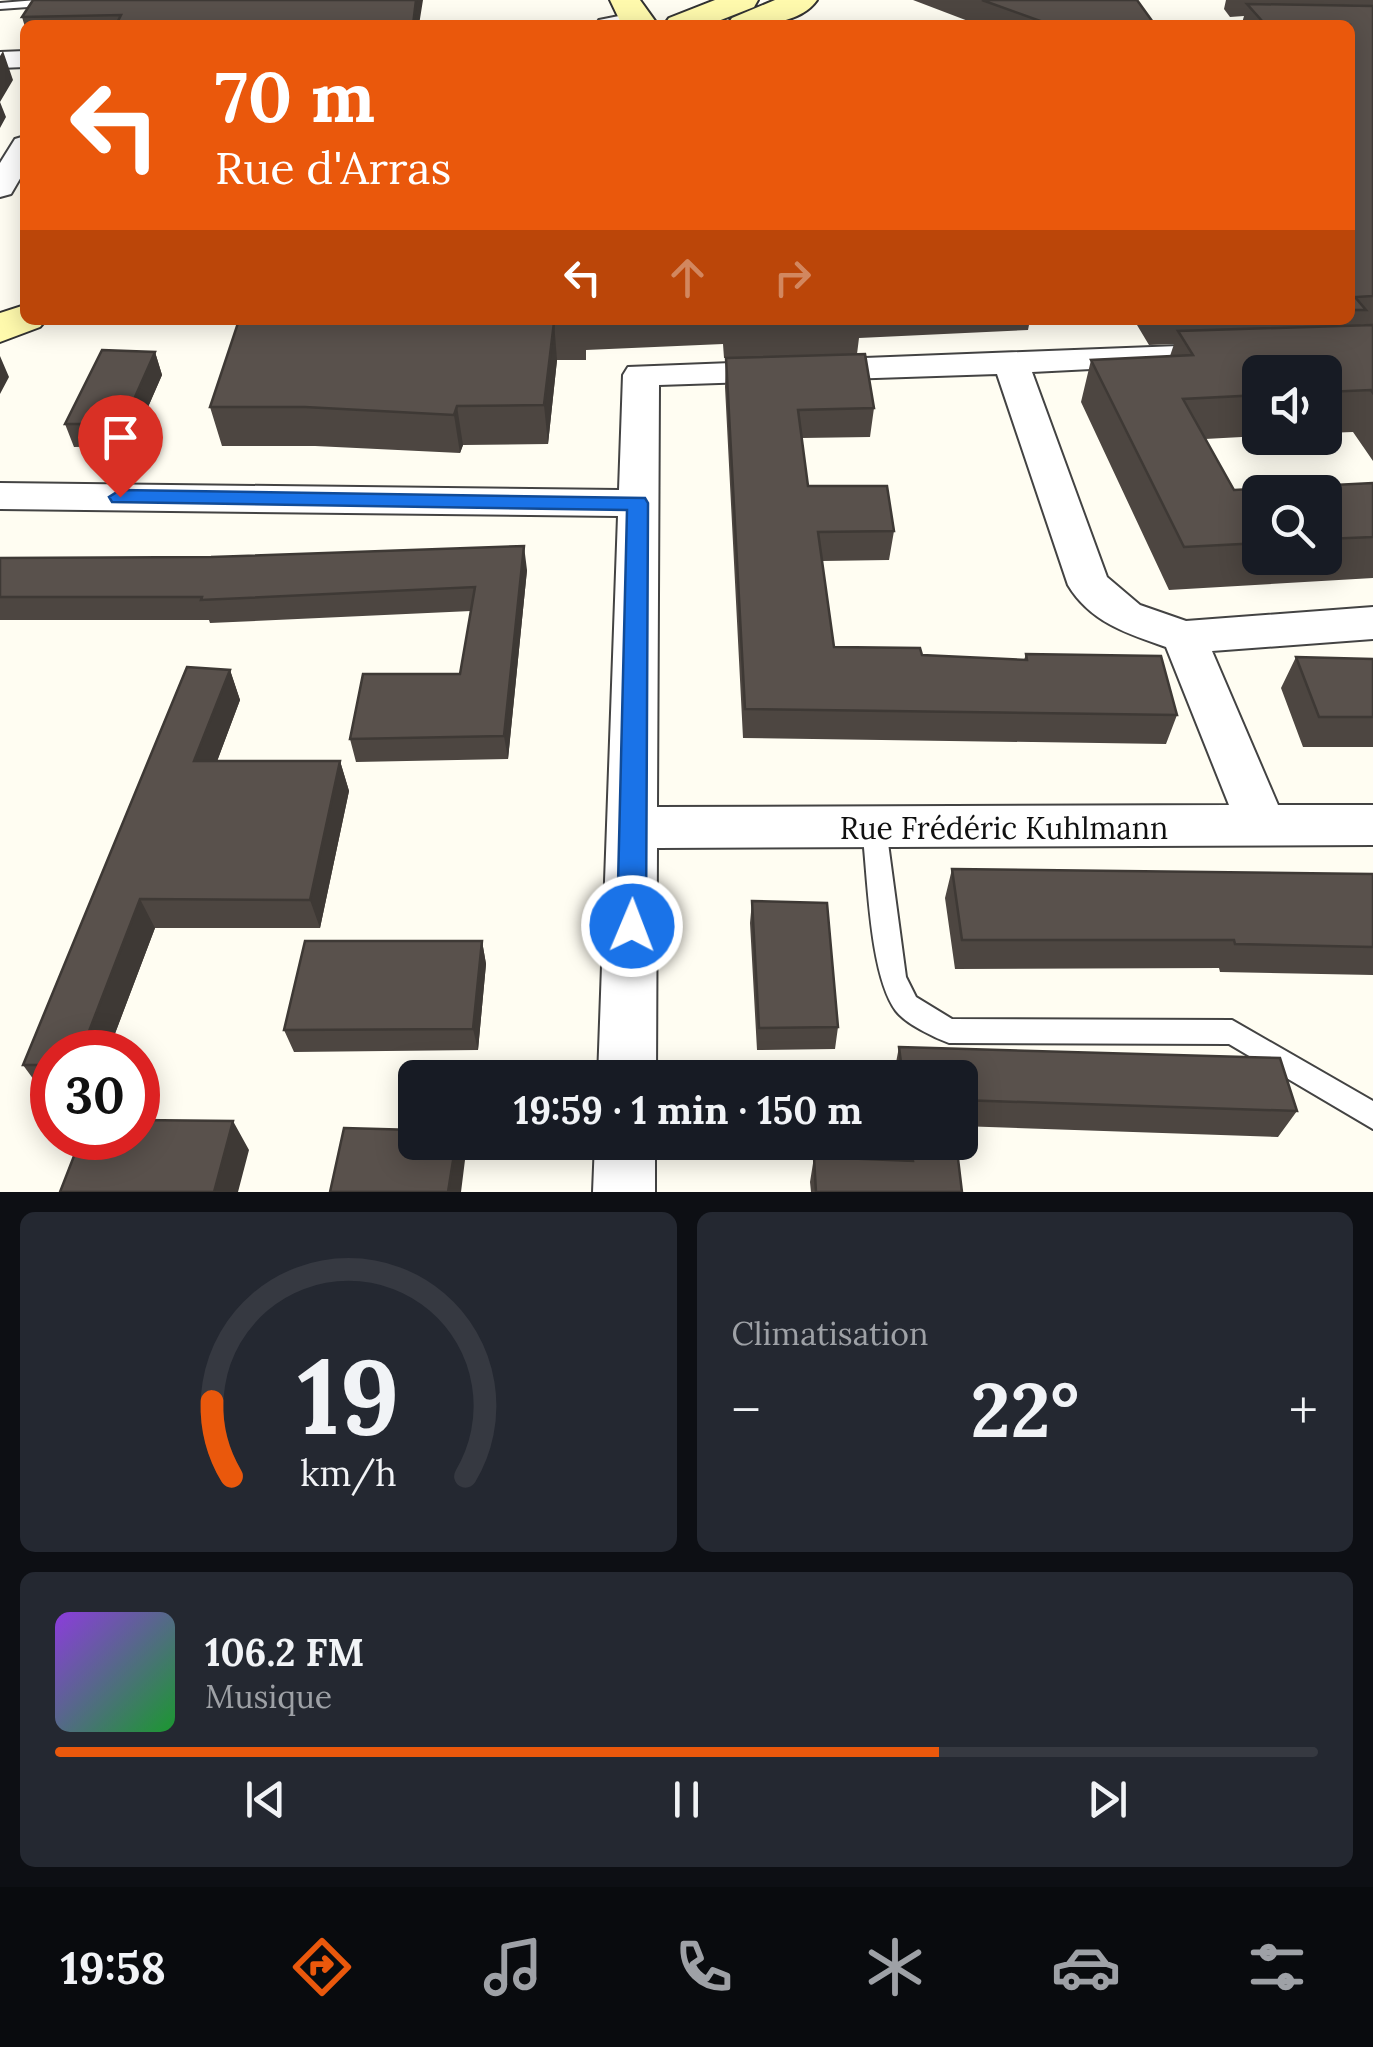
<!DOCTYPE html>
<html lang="fr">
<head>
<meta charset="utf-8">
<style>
  body { margin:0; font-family:Lora,serif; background:#242831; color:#f1f3f6; height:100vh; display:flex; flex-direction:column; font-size:38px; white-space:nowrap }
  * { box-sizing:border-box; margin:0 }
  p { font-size:32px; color:#9ea1a6 }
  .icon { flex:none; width:55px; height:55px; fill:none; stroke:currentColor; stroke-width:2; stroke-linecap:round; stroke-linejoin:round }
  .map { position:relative; height:1192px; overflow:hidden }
  .details { display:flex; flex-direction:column; gap:20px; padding:20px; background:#0d0f14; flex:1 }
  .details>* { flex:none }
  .hud { position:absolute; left:20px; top:20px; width:1335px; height:305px; border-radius:15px; box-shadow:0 5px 25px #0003; background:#ea580c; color:#fff; overflow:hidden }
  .tools { position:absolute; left:1242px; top:355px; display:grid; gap:20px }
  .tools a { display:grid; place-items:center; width:100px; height:100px; border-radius:15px; background:#171b24; box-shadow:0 5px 25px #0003; font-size:50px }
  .speed { position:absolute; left:30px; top:1030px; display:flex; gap:20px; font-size:50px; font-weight:700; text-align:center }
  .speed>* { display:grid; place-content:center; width:130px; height:130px; border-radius:50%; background:#171b24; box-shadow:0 5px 25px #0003; line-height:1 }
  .speed .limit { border:15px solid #d22; background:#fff; color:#111 }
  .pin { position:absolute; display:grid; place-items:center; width:85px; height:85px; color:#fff; margin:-102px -42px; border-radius:50% 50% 50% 0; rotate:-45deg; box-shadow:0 0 10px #0007 }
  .pin .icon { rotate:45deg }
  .me { position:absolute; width:110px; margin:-55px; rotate:1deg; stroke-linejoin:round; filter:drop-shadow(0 0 8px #0008) }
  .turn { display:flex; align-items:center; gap:35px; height:210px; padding:0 30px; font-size:45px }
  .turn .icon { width:130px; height:130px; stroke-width:2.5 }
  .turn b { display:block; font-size:70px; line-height:85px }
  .lanes { display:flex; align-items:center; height:95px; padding:0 30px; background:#0003; justify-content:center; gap:50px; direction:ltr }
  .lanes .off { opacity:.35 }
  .big { font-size:75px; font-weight:800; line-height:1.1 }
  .details .tile { flex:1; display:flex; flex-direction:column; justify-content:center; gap:15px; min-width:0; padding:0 35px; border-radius:15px; background:#242831 }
  .details .dial { align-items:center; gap:0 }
  .dial svg { height:260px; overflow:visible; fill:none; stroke:#363941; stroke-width:7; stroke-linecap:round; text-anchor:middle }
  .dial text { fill:#f1f3f6; stroke:none }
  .song { display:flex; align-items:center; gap:30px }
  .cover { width:120px; height:120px; border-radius:15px; background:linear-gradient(135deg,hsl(270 70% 55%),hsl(130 70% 35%)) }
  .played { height:10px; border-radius:5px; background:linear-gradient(90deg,#ea580c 70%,#363941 70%) }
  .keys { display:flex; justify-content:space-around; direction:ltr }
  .heat { display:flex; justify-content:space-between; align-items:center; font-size:55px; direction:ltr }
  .details .tiles { flex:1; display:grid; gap:20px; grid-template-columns:1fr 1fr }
  .tile:last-child { grid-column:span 2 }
  .trip { position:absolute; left:398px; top:1060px; width:580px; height:100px; border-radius:15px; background:#171b24; box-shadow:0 5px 25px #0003; font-weight:800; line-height:100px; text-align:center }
  .tabs { display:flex; height:160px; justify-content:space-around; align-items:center; background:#090b0e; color:#9ea1a6 }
  .tabs .icon { width:70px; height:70px }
  .tabs .on { color:#ea580c }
  .tabs b { font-size:45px; color:#f1f3f6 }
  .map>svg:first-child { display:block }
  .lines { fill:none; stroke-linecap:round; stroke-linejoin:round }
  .lane-casing { stroke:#434343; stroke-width:4 }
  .street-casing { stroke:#434343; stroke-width:4 }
  .secondary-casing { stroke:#323232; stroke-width:4 }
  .lane { fill:#fff; fill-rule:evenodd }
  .street { fill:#fff; fill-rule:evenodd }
  .secondary { fill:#fffaad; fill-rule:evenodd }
  .wall { fill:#4d4641; fill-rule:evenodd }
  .shaded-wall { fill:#3e3935 }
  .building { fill:#59514c; stroke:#3e3935; stroke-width:2.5 }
  .route { fill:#1a73e8; stroke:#114b97; stroke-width:2.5 }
  .labels { text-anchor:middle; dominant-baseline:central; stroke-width:10; stroke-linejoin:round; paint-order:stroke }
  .street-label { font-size:30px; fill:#101010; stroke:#fff }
</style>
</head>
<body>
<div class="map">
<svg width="1373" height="1192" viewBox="0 0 1373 1192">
  <rect width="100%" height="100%" fill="#fffdf2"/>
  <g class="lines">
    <g class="lane-casing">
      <path id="lane" d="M 37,0 L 90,0 L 84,3 L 0,9 L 0,3 Z
        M 874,818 L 882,821 L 886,828 L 906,977 L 916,997 L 952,1019 L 1232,1020 L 1373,1101 L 1373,1129 L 1229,1044 L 949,1043 C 933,1037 906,1024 896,1011 C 869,974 868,876 862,828 L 866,821 Z"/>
    </g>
    <g class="street-casing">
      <path id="street" d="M 634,13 L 643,15 L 646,20 L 643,25 L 596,25 L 599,20 Z
        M 25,51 L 25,67 L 0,68 L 0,52 Z
        M 25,136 L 25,170 L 11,194 L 0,197 L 0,163 L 15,139 Z
        M 1178,346 L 1190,350 L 1196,357 L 1190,364 L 1032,372 L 1107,577 L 1140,605 L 1186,621 L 1373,607 L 1373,639 L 1212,651 L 1278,805 L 1373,805 L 1373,845 L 657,848 L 656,1078 L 598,1078 L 618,516 L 0,509 L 0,483 L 619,490 L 623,375 L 628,367 ZM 997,374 L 1068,585 C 1090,622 1128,634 1166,647 L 1229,805 L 657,807 L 659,385 Z
        M 595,1142 L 655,1142 L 655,1192 L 593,1192 Z"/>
    </g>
    <g class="secondary-casing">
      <path id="secondary" d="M 610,0 L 640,0 L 658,25 L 622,25 Z
        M 715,0 L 758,0 L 754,7 L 708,25 L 664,25 L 669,18 Z
        M 775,0 L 817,0 C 799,26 755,25 727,25 L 732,18 Z
        M 25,305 L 25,320 L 46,320 L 40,327 L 0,342 L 0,313 Z"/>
    </g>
    <use href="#lane" class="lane"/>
    <use href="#street" class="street"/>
    <use href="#secondary" class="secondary"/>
  </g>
  <path class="wall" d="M 33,0 L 419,25 L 25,25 L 25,27 L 22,17 Z
    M 913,0 L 1137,0 L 1155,25 L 1242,23 L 1244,16 L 1230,17 L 1224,9 L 1226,0 L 1373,0 L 1373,324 L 1359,325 L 1373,325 L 1373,461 L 1353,432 L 1325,433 L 1325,372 L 1260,372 L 1260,436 L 1205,439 L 1234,490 L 1373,483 L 1373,578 L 1169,590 L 1081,402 L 1091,360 L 1170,356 L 1174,344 L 1149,345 L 1134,320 L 1350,320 L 1350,25 L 949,25 L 976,24 ZM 1260,492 L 1325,492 L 1325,558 L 1260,558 Z
    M 239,320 L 1030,320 L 1028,330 L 859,338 L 857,354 L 724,358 L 723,344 L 586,350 L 586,360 L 557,360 L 548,444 L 463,445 L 460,453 L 315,446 L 222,446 L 210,407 Z
    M 155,352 L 162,375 L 131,446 L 74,447 L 65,424 Z
    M 726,358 L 874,408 L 870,437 L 802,438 L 808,486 L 894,531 L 889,560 L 822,561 L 834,647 L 922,655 L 1024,660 L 1026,654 L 1177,715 L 1166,744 L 743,738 L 725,387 Z
    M 0,558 L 527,570 L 508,759 L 356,762 L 350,739 L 460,674 L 471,611 L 210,623 L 209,620 L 0,620 Z
    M 1296,657 L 1373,659 L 1373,747 L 1303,747 L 1281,688 Z
    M 230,670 L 240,700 L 217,761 L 340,761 L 349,791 L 320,928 L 155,928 L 108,1052 L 52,1052 L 52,1091 L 42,1091 L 23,1065 Z
    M 952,869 L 1373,874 L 1373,975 L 1220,972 L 1219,968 L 955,969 L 945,898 Z
    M 752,901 L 838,1027 L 835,1049 L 757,1050 L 750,923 Z
    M 482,941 L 486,964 L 478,1050 L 294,1052 L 284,1030 Z
    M 899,1047 L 1297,1111 L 1278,1137 L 960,1126 L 960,1078 L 893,1078 Z
    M 901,1142 L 956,1142 L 962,1192 L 811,1192 L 810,1182 L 814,1157 L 903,1161 Z"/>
  <path class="shaded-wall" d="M 416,0 L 423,0 L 419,25 L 413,25 Z
    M 3,51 L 13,80 L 0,102 L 6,117 L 0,128 L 0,56 Z
    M 554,322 L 557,360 L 548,444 L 544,405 Z
    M 155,352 L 162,375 L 131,446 L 123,424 Z
    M 0,356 L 9,377 L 0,394 Z
    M 457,406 L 463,445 L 460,453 L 454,415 Z
    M 524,546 L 527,570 L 508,759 L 504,736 Z
    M 230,670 L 240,700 L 206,791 L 194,761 Z
    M 340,761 L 349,791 L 320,928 L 310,900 Z
    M 140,899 L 155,928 L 108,1052 L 81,1052 Z
    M 482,941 L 486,964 L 478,1050 L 473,1029 Z
    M 233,1121 L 249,1150 L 238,1192 L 214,1192 Z
    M 456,1142 L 460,1142 L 465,1160 L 461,1192 L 448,1192 Z"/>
  <path class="building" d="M 33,0 L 416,0 L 413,25 L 116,25 L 121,15 L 22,17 Z
    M 982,0 L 1137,0 L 1155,25 L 1263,22 L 1247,4 L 1373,6 L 1373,296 L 1355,297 L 1366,310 L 1350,310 L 1350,25 L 949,25 L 1043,22 Z
    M 239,320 L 584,320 L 584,322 L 554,322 L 544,405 L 457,406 L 454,415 L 305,407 L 210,407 Z
    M 1373,325 L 1373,393 L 1371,390 L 1325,392 L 1325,372 L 1260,372 L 1260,395 L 1183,399 L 1234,490 L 1373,483 L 1373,537 L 1325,539 L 1325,492 L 1260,492 L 1260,543 L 1184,547 L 1091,360 L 1193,355 L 1178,331 Z
    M 102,350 L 155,352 L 123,424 L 65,424 Z
    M 865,354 L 874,408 L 798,410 L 808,486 L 887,486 L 894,531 L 818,532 L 834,647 L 920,648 L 922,655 L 1027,660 L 1026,654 L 1161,656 L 1177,715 L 745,709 L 726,358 Z
    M 524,546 L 504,736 L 350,739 L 363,674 L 460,674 L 475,587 L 201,600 L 202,597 L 0,597 L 0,558 L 211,557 Z
    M 1296,657 L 1373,659 L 1373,717 L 1319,717 Z
    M 187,667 L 230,670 L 194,761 L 340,761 L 310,900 L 140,899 L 81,1052 L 52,1052 L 52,1065 L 23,1065 Z
    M 952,869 L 1373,874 L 1373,947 L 1235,944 L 1234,940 L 962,940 Z
    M 752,901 L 827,903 L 838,1027 L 759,1028 Z
    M 305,941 L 482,941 L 473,1029 L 284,1030 Z
    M 899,1047 L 1280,1058 L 1297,1111 L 960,1100 L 960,1078 L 903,1078 Z
    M 138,1120 L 233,1121 L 214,1192 L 60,1192 L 81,1138 L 138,1138 Z
    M 344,1128 L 415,1130 L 415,1142 L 456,1142 L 448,1192 L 330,1192 Z
    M 910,1142 L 956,1142 L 962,1192 L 816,1192 L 814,1157 L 913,1161 Z"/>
  <path class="route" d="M 120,490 L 645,498 L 648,503 L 646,926 L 641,935 L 632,938 L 622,935 L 617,926 L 627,510 L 112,502 L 109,497 Z"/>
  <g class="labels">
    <g class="street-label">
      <text x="1004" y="828">Rue Frédéric Kuhlmann</text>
    </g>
  </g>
</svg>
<div class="tools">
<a><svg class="icon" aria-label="sound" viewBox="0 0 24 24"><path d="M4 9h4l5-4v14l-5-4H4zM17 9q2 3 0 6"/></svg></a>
<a><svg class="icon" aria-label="search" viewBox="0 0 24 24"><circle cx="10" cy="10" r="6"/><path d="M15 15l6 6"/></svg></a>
</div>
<div class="speed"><div class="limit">30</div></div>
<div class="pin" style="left:120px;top:497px;background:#d93025"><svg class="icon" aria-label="arrive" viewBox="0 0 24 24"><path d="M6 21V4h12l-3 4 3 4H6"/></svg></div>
<svg class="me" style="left:632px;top:926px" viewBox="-20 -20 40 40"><circle r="17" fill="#1a73e8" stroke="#fff" stroke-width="3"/><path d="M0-11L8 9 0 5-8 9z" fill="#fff"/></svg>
<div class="trip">19:59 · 1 min · 150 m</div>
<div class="hud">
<div class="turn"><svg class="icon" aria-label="left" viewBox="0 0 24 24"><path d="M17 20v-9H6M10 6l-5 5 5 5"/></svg><div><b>70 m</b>Rue d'Arras</div></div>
<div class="lanes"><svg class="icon" aria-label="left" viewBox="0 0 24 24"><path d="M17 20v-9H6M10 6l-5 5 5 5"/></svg><svg class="icon off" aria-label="ahead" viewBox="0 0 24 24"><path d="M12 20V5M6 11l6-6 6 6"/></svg><svg class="icon off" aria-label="right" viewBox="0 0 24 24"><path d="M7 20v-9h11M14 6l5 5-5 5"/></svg></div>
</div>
</div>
<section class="details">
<div class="tiles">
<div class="tile dial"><svg viewBox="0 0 100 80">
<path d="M14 69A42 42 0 1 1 86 69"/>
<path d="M14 69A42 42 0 0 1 8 46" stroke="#ea580c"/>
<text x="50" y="56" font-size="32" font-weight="700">19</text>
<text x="50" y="72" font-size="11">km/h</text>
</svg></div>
<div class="tile"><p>Climatisation</p>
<div class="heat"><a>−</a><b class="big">22°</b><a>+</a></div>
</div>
<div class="tile">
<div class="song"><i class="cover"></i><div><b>106.2 FM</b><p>Musique</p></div></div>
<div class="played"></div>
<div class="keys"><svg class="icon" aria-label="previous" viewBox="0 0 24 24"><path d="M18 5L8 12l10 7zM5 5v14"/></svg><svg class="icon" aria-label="pause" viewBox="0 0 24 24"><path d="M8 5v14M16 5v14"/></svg><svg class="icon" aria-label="next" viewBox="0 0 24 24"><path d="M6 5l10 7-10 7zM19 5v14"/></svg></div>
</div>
</div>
</section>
<nav class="tabs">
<b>19:58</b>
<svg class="icon on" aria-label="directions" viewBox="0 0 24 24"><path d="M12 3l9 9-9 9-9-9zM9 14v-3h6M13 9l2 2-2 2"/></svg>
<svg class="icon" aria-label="music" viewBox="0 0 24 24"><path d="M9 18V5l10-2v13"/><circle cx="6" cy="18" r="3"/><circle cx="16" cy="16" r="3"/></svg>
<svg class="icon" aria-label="phone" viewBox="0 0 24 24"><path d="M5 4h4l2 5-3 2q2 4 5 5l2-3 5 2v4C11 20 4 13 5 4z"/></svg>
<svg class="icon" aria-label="climate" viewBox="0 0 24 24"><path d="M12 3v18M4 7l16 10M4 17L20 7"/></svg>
<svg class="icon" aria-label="car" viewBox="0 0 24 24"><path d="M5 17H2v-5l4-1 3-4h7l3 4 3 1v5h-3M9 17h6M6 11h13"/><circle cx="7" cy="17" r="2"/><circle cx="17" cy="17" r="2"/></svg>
<svg class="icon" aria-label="filters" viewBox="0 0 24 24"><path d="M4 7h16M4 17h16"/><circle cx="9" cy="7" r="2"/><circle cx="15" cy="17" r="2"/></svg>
</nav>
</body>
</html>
